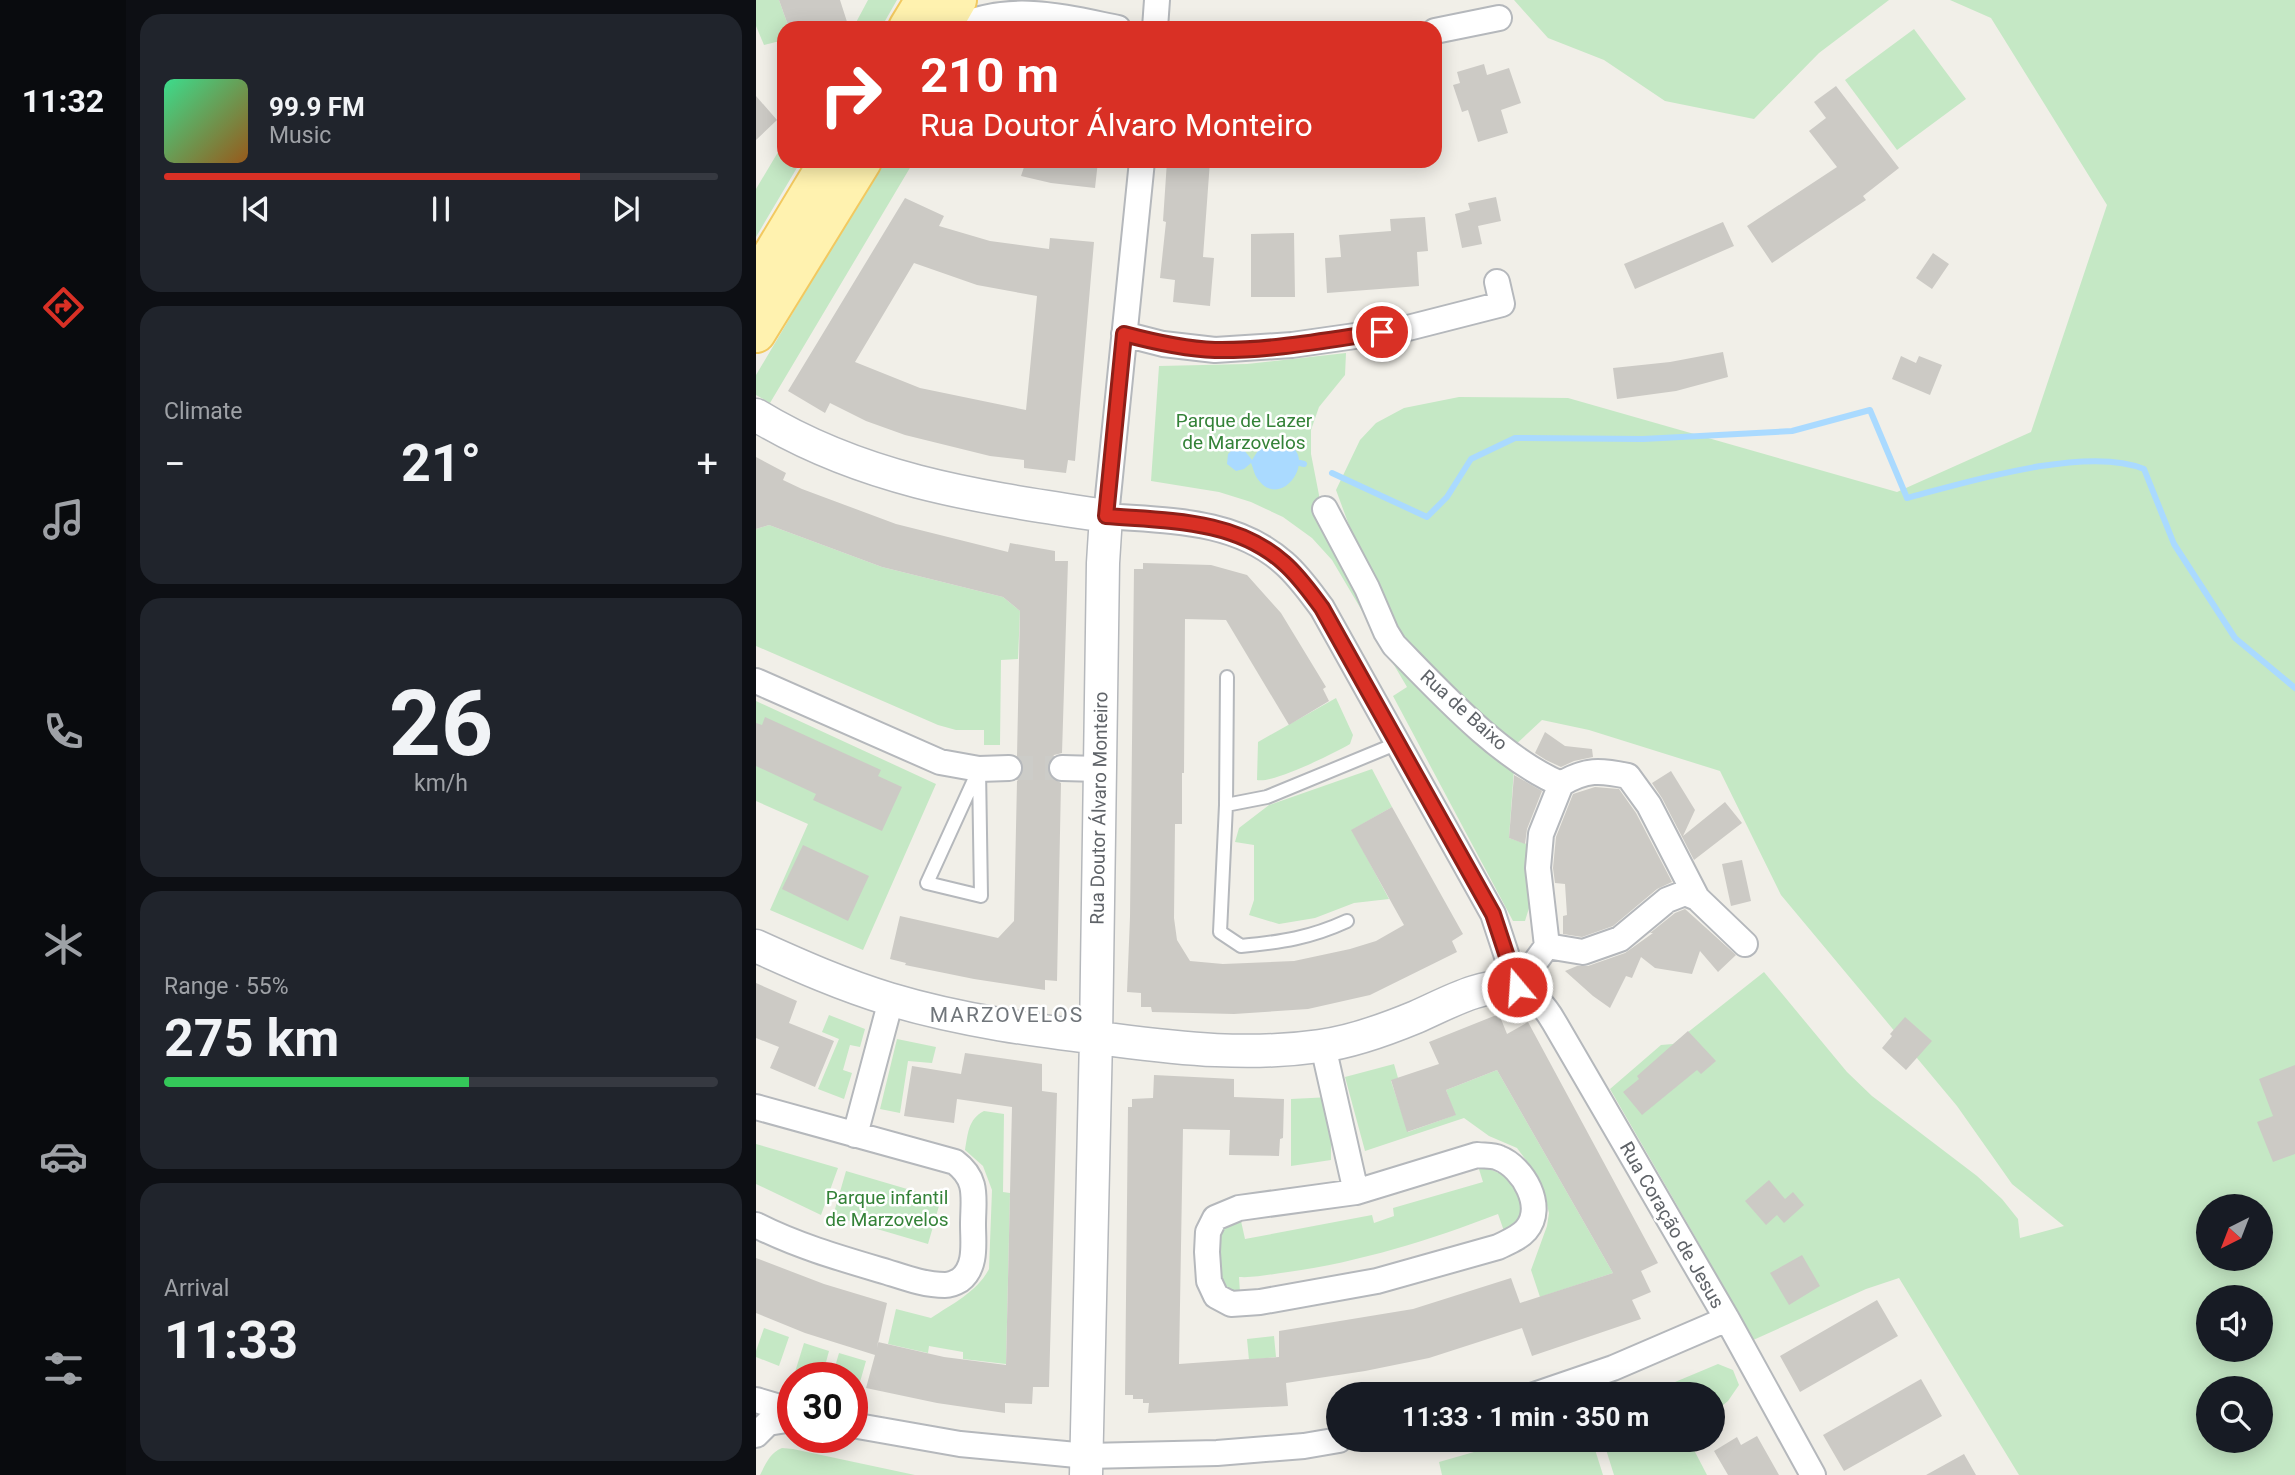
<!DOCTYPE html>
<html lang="en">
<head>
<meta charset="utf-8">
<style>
  body { margin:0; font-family:Roboto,sans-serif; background:#20242c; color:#f1f3f6; height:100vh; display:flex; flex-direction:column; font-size:26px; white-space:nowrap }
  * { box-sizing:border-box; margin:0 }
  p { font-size:23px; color:#9ea1a6 }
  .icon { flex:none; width:38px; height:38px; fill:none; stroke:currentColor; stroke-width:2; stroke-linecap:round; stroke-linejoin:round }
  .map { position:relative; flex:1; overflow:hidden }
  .drawer { display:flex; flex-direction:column; gap:14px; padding:14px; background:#0d0f14; width:630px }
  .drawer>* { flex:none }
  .banner { position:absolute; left:21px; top:21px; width:665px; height:147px; border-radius:21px; box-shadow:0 4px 18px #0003; background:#d93025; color:#fff; overflow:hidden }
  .needle { width:46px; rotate:222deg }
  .tools { position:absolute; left:1440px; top:1194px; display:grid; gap:14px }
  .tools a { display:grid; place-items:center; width:77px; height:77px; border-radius:50%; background:#171b24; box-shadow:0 4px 18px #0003; font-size:35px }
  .speed { position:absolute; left:21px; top:1362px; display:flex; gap:14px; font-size:35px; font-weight:700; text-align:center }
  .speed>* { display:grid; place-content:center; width:91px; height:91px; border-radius:50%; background:#171b24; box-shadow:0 4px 18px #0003; line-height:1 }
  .speed .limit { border:10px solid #d22; background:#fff; color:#111 }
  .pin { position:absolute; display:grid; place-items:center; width:60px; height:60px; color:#fff; margin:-30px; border:4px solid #fff; border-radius:50%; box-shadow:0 2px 7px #0007 }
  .me { position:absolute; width:77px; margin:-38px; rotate:342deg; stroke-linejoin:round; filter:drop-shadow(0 0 5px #0008) }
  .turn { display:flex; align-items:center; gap:24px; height:147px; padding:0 28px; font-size:32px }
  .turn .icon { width:91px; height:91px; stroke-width:2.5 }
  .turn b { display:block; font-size:49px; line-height:60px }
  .big { font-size:52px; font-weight:700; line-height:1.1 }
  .drawer .card { flex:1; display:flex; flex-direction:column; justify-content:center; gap:10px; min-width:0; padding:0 24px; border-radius:21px; background:#20242c }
  .drawer .dial { align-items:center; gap:0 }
  .dial b { font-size:91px; line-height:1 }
  .song { display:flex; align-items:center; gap:21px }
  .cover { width:84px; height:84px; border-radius:10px; background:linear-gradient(135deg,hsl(150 70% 55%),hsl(30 70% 35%)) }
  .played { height:7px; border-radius:4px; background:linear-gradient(90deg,#d93025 75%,#363941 75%) }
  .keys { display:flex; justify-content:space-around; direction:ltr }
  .heat { display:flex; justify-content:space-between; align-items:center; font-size:38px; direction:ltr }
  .charge { height:10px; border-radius:5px; background:linear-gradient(90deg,#34c759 55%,#363941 0) }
  .trip { position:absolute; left:570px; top:1382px; width:399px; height:70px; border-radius:35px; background:#171b24; box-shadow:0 4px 18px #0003; font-weight:700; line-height:70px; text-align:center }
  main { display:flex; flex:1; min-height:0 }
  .tab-bar { display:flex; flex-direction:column; width:126px; justify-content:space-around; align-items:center; background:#090b0e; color:#9ea1a6 }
  .tab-bar .icon { width:49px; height:49px }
  .tab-bar .on { color:#d93025 }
  .tab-bar b { font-size:32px; color:#f1f3f6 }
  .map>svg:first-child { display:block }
  .green { fill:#c5e8c5; fill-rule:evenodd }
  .water { fill:#aadaff }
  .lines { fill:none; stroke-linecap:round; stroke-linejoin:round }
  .stream { stroke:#aadaff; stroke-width:6 }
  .building { fill:#cccac5; fill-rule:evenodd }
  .minor-tunnel { stroke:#ccccc8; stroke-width:24; stroke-dasharray:24 12; stroke-linecap:butt }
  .service-casing { stroke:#b5b8bc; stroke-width:16 }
  .minor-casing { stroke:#b5b8bc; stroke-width:28 }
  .tertiary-casing { stroke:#b5b8bc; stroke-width:35 }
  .primary-casing { stroke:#f2c960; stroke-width:42 }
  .service { stroke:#fff; stroke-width:12 }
  .minor { stroke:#fff; stroke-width:24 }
  .tertiary { stroke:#fff; stroke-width:32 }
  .primary { stroke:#fff2af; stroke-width:38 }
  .route-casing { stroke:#8d1f18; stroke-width:18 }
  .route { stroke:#d93025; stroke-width:12 }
  .labels { text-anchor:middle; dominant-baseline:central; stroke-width:5; stroke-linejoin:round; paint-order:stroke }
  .park-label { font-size:19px; fill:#348238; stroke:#fff }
  .street-label { font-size:19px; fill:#5f6368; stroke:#fff }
  .neighbourhood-label { font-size:21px; letter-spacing:2px; fill:#70757a; stroke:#fff }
</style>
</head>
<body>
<main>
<nav class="tab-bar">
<b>11:32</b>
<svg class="icon on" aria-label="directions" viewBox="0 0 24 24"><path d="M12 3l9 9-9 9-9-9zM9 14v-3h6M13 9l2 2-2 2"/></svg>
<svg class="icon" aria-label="music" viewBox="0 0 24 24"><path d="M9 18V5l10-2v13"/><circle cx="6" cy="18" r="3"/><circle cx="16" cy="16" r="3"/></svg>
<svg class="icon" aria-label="phone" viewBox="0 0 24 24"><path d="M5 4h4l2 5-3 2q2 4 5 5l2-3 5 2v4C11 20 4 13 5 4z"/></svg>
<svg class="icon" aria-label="climate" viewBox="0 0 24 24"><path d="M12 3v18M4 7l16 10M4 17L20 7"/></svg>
<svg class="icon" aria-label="car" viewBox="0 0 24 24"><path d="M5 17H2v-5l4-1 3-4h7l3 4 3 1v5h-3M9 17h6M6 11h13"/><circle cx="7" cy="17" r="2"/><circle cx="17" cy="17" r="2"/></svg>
<svg class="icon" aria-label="filters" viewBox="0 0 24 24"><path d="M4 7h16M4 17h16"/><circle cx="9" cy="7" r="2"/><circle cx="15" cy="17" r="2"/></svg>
</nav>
<section class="drawer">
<div class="card">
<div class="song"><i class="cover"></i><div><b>99.9 FM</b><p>Music</p></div></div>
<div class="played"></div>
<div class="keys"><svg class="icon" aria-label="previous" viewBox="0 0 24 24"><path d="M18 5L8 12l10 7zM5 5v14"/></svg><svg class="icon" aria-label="pause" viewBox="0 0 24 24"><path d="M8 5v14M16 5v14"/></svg><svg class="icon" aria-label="next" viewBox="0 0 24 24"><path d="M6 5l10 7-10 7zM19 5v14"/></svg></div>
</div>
<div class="card"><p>Climate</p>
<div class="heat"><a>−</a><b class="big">21°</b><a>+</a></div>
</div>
<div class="card dial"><b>26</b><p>km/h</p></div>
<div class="card"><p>Range · 55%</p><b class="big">275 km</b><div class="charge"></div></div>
<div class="card"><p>Arrival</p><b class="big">11:33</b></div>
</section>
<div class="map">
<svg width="1539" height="1475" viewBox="0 0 1539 1475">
  <rect width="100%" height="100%" fill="#f1efe8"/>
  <path class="green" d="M 0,0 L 23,0 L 33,28 L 28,28 L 28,40 L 8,45 L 0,26 Z
    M 112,0 L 141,0 L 125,28 L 97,28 Z
    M 758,0 L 1133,0 L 1063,53 L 998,119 L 909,101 L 848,60 L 792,38 Z
    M 1194,0 L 1539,0 L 1539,1475 L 1263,1475 L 1143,1278 L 1110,1289 L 995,1341 L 941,1240 L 854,1089 L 905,1045 L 917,1044 L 1008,972 L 1091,1072 L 1116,1096 L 1221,1176 L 1246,1199 L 1262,1219 L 1264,1238 L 1308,1226 L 1256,1184 L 1201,1106 L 1025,895 L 964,771 L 833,730 L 786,720 L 756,748 L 653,652 L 611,574 L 580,490 L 604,440 L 620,423 L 648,408 L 703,397 L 812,398 L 1141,492 L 1275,432 L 1351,205 L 1235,18 ZM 1452,1206 L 1505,1206 L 1505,1258 L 1452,1258 ZM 1452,1297 L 1505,1297 L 1505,1349 L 1452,1349 ZM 1452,1388 L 1505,1388 L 1505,1440 L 1452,1440 Z
    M 1158,29 L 1210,99 L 1141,150 L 1089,80 Z
    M 28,142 L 28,161 L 45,161 L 0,237 L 0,189 Z
    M 127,161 L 158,161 L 14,403 L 0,395 L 0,375 Z
    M 590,353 L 589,375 L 563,407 L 555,430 L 555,454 L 563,495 L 564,512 L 600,582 L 758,769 L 753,838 L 774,845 L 773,908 L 769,921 L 757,921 L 637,696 L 651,687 L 576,560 L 556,538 L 527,517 L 495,502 L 463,492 L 395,481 L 403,366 L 491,364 Z
    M 13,525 L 126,567 L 247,597 L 264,611 L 262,659 L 245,660 L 244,745 L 228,745 L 228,730 L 200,730 L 182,725 L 0,646 L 0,529 Z
    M 580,698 L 597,735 L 594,744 C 579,753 516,784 501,780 L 502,742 Z
    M 0,701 L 180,784 L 107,950 L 14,910 L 52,824 L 0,801 Z
    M 616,769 L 636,807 L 596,830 L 633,899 L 598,903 L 559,918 L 523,924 L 493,915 L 498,900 L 498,845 L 479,842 L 483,828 L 513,805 Z
    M 73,1015 L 109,1029 L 104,1047 L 94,1045 L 87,1070 L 96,1073 L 88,1099 L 62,1089 L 83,1039 L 66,1032 Z
    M 141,1039 L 180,1047 L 176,1063 L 152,1061 L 144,1113 L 124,1109 Z
    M 638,1064 L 642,1078 L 635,1081 L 652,1132 L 699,1115 L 690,1090 L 741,1070 L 857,1273 L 784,1297 L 775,1270 L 791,1226 L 793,1213 L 787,1189 L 779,1172 L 761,1148 L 733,1136 L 708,1118 L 609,1151 L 589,1077 Z
    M 575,1097 L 575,1160 L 535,1166 L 535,1099 Z
    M 228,1111 L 248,1114 L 247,1192 L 254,1193 L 250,1364 L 207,1359 L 207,1352 L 173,1346 L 172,1353 L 132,1344 L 140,1309 L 175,1318 C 196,1304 221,1292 233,1269 L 236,1190 L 227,1166 L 209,1150 C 212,1134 212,1119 228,1111 Z
    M 0,1144 L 82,1168 L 65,1215 L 0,1184 Z
    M 722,1166 C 756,1174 777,1193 758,1228 L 748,1231 L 742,1214 C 674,1240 604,1262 532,1272 C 516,1274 499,1278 483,1277 L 484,1293 L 471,1288 C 464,1275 456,1252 462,1237 C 464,1232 470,1226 473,1222 L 485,1221 L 489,1239 L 616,1215 L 618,1223 L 638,1216 L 637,1208 L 727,1182 Z
    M 90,1171 L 185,1199 L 172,1244 L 77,1216 Z
    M 8,1328 L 33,1337 L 23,1366 L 0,1357 L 0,1351 Z
    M 518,1336 L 520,1357 L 493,1360 L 491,1339 Z
    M 48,1343 L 73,1351 L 66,1377 L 56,1377 L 39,1372 Z
    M 83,1353 L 110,1361 L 102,1389 L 96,1387 L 96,1377 L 76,1377 Z
    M 962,1364 L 977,1370 L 983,1385 L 972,1401 L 957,1413 L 957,1395 L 888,1395 Z
    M 760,1440 L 836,1440 L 847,1475 L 686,1475 L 683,1462 Z
    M 847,1440 L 938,1440 L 938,1450 L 951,1475 L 858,1475 Z
    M 26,1448 L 37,1449 L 159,1475 L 4,1475 C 10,1463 14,1453 26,1448 Z"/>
  <path class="water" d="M 516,442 C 572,441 528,518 501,478 C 498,474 497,467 495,463 L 488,469 L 480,471 L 471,464 L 472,454 L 477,449 L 488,450 L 496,460 L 503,449 Z"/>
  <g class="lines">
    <path class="stream" d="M 544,463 L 548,464
      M 576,473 L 671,517 L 691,497 L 715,459 L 759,438 L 887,439 L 1036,431 L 1114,410 L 1151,498 C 1211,482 1331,445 1388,469 L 1418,544 L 1479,638 L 1539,688"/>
  </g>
  <path class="building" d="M 23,0 L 84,0 L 93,28 L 33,28 Z
    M 728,64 L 731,75 L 753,68 L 765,103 L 745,110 L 752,133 L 722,142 L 712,110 L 706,112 L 697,85 L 704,83 L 701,72 Z
    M 1080,86 L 1143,168 L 1107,196 L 1110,200 L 1016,263 L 991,226 L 1081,167 L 1053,131 L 1070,118 L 1058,102 Z
    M 0,96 L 21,120 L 0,140 Z
    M 270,161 L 342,161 L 339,188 L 295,183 L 265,176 Z
    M 411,161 L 454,161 L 447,257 L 458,258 L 454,306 L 417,302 L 419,280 L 404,278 L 410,222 L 407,221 Z
    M 740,197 L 745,221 L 722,226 L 726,244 L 706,248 L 699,214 L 714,210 L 712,203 Z
    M 149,198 L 188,216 L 183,226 L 234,241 L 293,249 L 294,238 L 338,242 L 319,461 L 312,460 L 310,473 L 268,468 L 268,460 L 234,456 L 149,435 L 110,421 L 74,403 L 69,413 L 32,391 ZM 158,263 L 221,285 L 281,296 L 270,410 L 164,388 L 99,362 Z
    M 669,217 L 672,251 L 661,252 L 663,286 L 571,293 L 569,258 L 585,257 L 583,235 L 635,231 L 634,219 Z
    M 967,222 L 978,246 L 879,289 L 868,264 Z
    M 538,233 L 539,297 L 495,297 L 495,234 Z
    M 1177,253 L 1193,264 L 1176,289 L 1160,278 Z
    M 967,352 L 972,377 L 920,391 L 861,399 L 857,368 L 914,362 Z
    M 1145,356 L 1160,363 L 1163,356 L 1186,365 L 1174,395 L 1136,379 Z
    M 0,457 L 30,473 L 27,480 L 46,489 L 140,524 L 252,552 L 254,543 L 299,551 L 299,561 L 312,561 L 306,753 L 298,755 L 291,767 L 293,776 L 305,783 L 301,981 L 289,980 L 289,990 L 218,979 L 149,965 L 150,963 L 134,959 L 144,916 L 242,938 L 258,921 L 261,781 L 266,776 L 268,768 L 266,761 L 261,756 L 264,611 L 247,597 L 126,567 L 13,525 L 0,529 Z
    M 387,563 L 455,565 L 491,575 L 525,613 L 570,687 L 567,689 L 573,701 L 533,725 L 470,620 L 429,619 L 428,773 L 426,773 L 426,824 L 419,824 L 418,918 L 421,940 L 434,961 L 467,964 L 538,961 L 594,949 L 620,941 L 648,925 L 595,830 L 636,807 L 707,934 L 696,941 L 701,952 L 614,995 L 552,1009 L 478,1014 L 396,1012 L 395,1007 L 385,1007 L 385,993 L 371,992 L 374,917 L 378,569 L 387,569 Z
    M 9,717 L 125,770 L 122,776 L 146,787 L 126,831 L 57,800 L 60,794 L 0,766 L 0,723 L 6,725 Z
    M 789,732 L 809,746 L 836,749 L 837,757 L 818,761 L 805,767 L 790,760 L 779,753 Z
    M 915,771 L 939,810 L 927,836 L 969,802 L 986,823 L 938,860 L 906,798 L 896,783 Z
    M 758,775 L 786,791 L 771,829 L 769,844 L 753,838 Z
    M 839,787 L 863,789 L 880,813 L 916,882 L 901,889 L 857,926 L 826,937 L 807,934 L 807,916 L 811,915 L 809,884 L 799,883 L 797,868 L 800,837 L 817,794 Z
    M 47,845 L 113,876 L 92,921 L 26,889 Z
    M 986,860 L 995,901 L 975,906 L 966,864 Z
    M 929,909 L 980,955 L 962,972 L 944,951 L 936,974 L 899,968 L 885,957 L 876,978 L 870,976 L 854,1008 L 837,996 L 809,971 L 821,966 L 832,966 L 869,953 L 897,933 L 894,933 L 919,913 Z
    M 0,983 L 41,1001 L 33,1023 L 78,1041 L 59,1087 L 14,1068 L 23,1047 L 0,1038 Z
    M 743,1014 L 751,1034 L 772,1022 L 902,1263 L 885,1271 L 895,1292 L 876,1300 L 885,1319 L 776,1356 L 766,1328 L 673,1358 L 609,1371 L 530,1383 L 532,1406 L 392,1413 L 393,1403 L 387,1403 L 387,1399 L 377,1399 L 377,1395 L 369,1395 L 372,1107 L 376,1107 L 376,1099 L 397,1098 L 398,1075 L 478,1079 L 478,1097 L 528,1099 L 527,1138 L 524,1139 L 523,1156 L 473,1155 L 474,1130 L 427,1129 L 423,1364 L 523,1357 L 523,1331 L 657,1309 L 755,1278 L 764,1303 L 857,1273 L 741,1070 L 690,1090 L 700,1115 L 651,1132 L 635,1080 L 683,1064 L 673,1042 Z
    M 1149,1017 L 1176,1041 L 1150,1070 L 1126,1048 L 1136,1036 L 1134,1034 Z
    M 932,1031 L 960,1061 L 945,1074 L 941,1070 L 886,1115 L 867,1092 L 883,1079 L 881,1076 Z
    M 209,1053 L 286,1064 L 286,1091 L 301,1093 L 293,1387 L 277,1387 L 276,1404 L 249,1403 L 249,1413 L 181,1403 L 110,1388 L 119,1355 L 49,1333 L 0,1313 L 0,1258 L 68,1284 L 131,1303 L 121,1348 L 122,1342 L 188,1357 L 250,1365 L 256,1107 L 201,1099 L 198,1123 L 148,1116 L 156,1066 L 205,1074 Z
    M 1539,1065 L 1539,1154 L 1517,1162 L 1501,1122 L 1517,1116 L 1503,1079 Z
    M 1013,1180 L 1029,1199 L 1037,1192 L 1048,1205 L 1028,1223 L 1021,1215 L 1010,1225 L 989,1201 Z
    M 1046,1255 L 1064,1286 L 1033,1305 L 1014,1273 Z
    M 1121,1300 L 1142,1336 L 1044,1392 L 1024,1356 Z
    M 1165,1379 L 1186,1416 L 1088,1471 L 1067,1435 Z
    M 1001,1436 L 1023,1475 L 972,1475 L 958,1451 L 981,1437 L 985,1445 Z
    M 1208,1454 L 1220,1475 L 1170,1475 Z"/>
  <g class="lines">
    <path class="minor-tunnel" d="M 253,768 L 306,768"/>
    <g class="service-casing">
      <path id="service" d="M 471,677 L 470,805 L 464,932 L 485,946 C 526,942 554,938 591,921
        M 223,769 L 225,896 L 171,883 Z
        M 470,805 L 511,797 L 642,743"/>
    </g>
    <g class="minor-casing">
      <path id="minor" d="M 200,28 C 253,2 307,17 362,28
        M 399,28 L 401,0
        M 679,31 L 743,18
        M 386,161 L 350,516 C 411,521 479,519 528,563 C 543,576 554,592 566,608 L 737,914 L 761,987
        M 368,334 L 407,344 L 459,350 L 536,345 L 648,329 L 746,304 L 741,282
        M 569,509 L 611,588 L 630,632 L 638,645 C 684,692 745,759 805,784 L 785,834 L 782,868 L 791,946
        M 0,681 L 184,762 L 223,769 L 253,768
        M 306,768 L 343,769
        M 805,784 C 830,769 844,770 872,776 L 893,805 L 941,898
        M 791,946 L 827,952 L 864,939 L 911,900 L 929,893 L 941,898 L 989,944
        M 761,987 C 779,995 788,1005 798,1022 L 971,1319 L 1057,1475
        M 761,987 L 791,946
        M 567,1046 L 600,1192 L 483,1208 L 459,1218 L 452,1232 L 451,1252 L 453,1281 L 460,1296 L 475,1304 L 504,1302 L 621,1281 L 742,1247 C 752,1242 763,1238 770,1230 C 790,1207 767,1167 743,1158 C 737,1155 728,1156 721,1155 L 600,1192
        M 0,1107 L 199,1162 C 223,1180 217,1198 217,1225 C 217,1243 221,1267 204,1280 C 199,1283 194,1285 189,1285 C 169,1285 150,1278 131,1272 C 87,1259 41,1246 0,1225
        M 99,1135 L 135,1000
        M 778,1395 L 857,1368 L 971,1319
        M 0,1400 L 37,1411
        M 96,1425 L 204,1444 L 331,1456 L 461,1453 L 548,1446 L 583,1440
        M 0,1435 L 12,1423 L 37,1419"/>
    </g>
    <g class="tertiary-casing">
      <path id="tertiary" d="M 0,415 C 110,482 225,497 350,516 L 347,563 L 340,1038 L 330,1475
        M 0,946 C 44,966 87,985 133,999 C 206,1021 282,1031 358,1040 C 427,1049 494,1056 564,1046 C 596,1042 631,1029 660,1017 C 692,1003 725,983 761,987"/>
    </g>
    <g class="primary-casing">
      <path id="primary" d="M 152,28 L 169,0
        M 185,28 L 201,0
        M 0,282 L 73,161
        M 0,333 L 106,161"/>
    </g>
    <use href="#service" class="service"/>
    <use href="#minor" class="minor"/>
    <use href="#tertiary" class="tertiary"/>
    <use href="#primary" class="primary"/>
  </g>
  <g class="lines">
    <g class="route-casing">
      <path id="route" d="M 626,332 C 571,340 514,351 459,350 C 428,349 398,342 368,334 L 350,516 C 411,521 479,519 528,563 C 543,576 554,592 566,608 L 737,914 L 761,987"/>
    </g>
    <use href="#route" class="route"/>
  </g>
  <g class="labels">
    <g class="park-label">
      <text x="488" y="420">Parque de Lazer<tspan x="488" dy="22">de Marzovelos</tspan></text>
      <text x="131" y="1197">Parque infantil<tspan x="131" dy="22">de Marzovelos</tspan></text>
    </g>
    <g class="street-label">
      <text transform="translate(708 710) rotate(42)">Rua de Baixo</text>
      <text transform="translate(343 808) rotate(-89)">Rua Doutor Álvaro Monteiro</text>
      <text transform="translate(916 1225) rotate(60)">Rua Coração de Jesus</text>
    </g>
    <g class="neighbourhood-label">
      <text x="251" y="1015">MARZOVELOS</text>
    </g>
  </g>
</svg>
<div class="tools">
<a><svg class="needle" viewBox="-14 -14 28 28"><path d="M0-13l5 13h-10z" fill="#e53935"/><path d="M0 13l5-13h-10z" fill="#9ea1a6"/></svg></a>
<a><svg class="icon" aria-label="sound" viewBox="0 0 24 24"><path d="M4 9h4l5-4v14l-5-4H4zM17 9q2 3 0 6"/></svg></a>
<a><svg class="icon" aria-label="search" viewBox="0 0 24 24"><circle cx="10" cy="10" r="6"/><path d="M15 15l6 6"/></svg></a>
</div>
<div class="speed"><div class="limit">30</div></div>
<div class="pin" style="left:626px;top:332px;background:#d93025"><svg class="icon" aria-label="arrive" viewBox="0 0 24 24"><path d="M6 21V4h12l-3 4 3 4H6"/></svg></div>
<svg class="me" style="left:761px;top:987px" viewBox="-20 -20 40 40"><circle r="17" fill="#d93025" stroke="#fff" stroke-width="3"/><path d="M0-11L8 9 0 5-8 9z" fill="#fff"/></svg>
<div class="trip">11:33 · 1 min · 350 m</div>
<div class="banner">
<div class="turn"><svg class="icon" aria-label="right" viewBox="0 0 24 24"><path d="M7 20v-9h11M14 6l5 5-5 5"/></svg><div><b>210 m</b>Rua Doutor Álvaro Monteiro</div></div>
</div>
</div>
</main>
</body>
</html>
